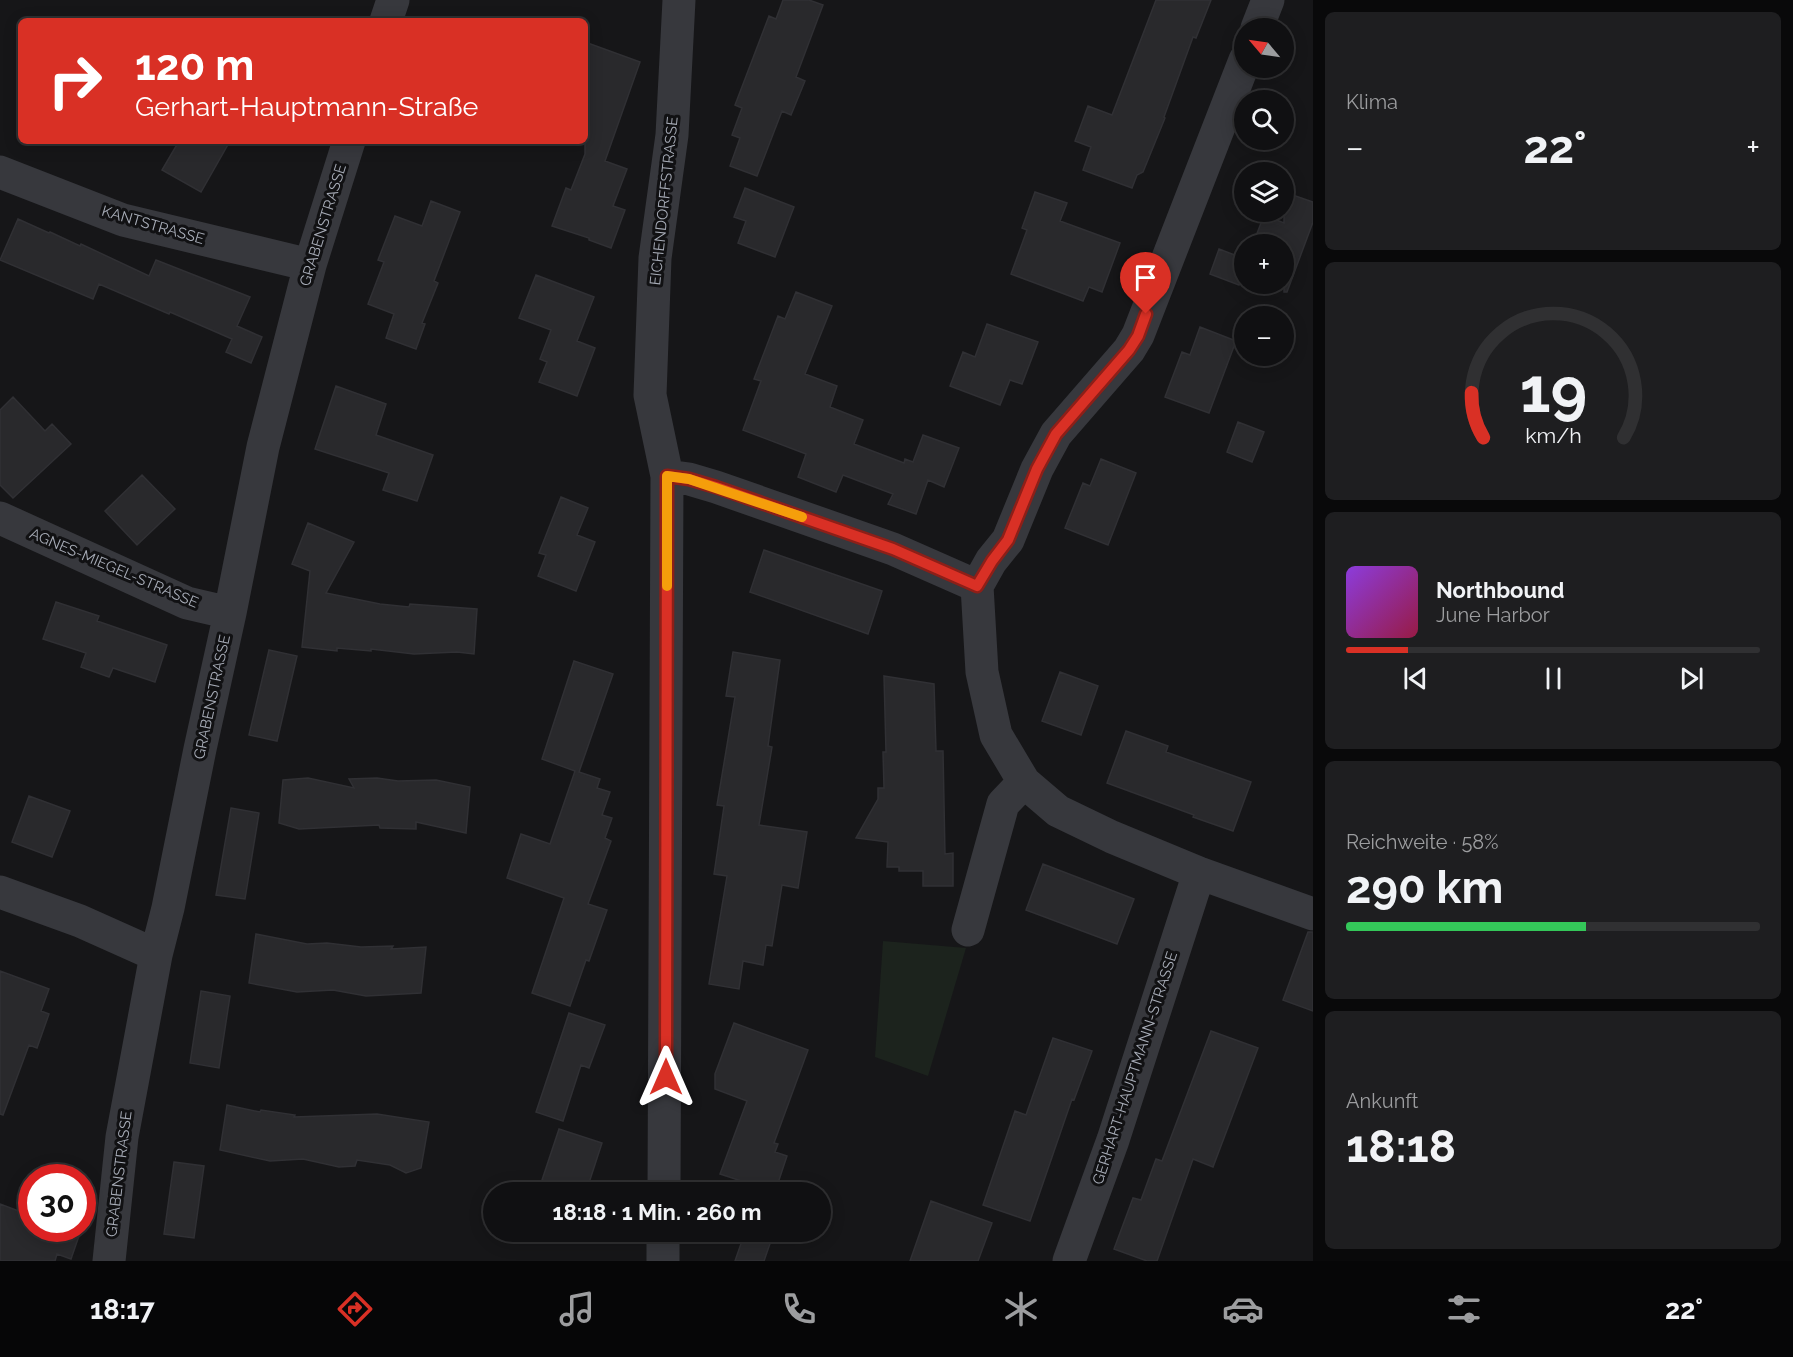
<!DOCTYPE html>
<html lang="de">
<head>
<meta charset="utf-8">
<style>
  body { margin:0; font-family:Raleway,sans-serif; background:#1e1e20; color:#f1f3f6; height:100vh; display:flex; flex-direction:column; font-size:22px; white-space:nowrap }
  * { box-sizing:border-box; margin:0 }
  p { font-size:20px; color:#9c9d9f }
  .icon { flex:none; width:33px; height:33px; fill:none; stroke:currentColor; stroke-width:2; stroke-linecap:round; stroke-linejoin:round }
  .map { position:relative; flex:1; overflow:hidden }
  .side { display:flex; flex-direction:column; gap:12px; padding:12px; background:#09090a; width:480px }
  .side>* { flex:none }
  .guide { position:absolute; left:18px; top:18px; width:570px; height:126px; border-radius:9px; box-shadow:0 3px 15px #0003,0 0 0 2px #303032; background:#d93025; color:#fff; overflow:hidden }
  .needle { width:39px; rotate:299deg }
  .fabs { position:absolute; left:1234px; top:18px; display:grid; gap:12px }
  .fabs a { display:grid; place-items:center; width:60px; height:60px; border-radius:50%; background:#101012; box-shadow:0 3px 15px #0003,0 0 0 2px #303032; font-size:30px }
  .speed { position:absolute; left:18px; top:1164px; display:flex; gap:12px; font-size:30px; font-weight:700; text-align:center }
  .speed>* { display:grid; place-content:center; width:78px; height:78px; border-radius:50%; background:#101012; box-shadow:0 3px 15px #0003,0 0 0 2px #303032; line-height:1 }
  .speed .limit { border:9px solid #d22; background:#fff; color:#111 }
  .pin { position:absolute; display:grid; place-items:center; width:51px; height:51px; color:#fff; margin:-62px -26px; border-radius:50% 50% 50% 0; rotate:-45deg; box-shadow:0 0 6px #0007 }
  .pin .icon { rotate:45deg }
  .me { position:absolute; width:66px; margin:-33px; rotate:0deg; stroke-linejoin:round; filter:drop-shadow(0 0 4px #0008) }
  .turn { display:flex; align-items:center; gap:21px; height:126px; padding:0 18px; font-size:27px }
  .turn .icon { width:78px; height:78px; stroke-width:2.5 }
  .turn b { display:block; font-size:42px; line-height:51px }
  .big { font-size:45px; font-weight:700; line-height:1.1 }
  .side .tile { flex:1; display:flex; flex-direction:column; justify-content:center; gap:9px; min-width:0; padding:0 21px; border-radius:9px; background:#1e1e20 }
  .side .dial { align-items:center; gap:0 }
  .dial svg { height:156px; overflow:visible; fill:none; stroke:#303032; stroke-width:7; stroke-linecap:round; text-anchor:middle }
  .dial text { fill:#f1f3f6; stroke:none }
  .song { display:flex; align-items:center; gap:18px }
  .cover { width:72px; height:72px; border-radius:9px; background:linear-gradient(135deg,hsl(270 70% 55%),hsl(340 70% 35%)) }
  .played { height:6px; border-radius:3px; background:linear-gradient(90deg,#d93025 15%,#303032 15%) }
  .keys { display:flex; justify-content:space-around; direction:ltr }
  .heat { display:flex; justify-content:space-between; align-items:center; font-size:33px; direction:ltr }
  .charge { height:9px; border-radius:4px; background:linear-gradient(90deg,#34c759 58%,#303032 0) }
  .trip { position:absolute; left:483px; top:1182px; width:348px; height:60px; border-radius:30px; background:#101012; box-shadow:0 3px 15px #0003,0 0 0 2px #303032; font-weight:700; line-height:60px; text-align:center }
  .tab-bar { display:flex; height:96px; justify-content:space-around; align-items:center; background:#060607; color:#9c9d9f }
  .tab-bar .icon { width:42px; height:42px }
  .tab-bar .current { color:#d93025 }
  .tab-bar b { font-size:27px; color:#f1f3f6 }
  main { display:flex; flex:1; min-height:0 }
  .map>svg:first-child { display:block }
  .green { fill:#1c231d }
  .building { fill:#29292c; stroke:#303034; stroke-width:1.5 }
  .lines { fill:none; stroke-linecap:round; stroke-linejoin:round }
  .minor { stroke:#37383d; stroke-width:33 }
  .route-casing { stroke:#8d1f18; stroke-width:15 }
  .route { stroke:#d93025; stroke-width:10 }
  .slow { stroke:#f59e0b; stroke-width:10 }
  .labels { text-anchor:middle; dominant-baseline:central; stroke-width:6; stroke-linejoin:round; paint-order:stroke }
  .street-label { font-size:15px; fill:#a8adb8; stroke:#111113 }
</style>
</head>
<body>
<main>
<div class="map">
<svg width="1313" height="1261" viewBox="0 0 1313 1261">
  <rect width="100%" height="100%" fill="#161618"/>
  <path class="green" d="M 883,941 L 966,948 L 928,1076 L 875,1057 Z"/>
  <path class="building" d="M 783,0 L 809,0 L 823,5 L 796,77 L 805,81 L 791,115 L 782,111 L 757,176 L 730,166 L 740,138 L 732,135 L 742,108 L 735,105 L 769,16 L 776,19 Z
    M 1156,0 L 1211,0 L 1196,38 L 1193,37 L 1164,117 L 1165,118 L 1143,172 L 1137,175 L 1132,188 L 1083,170 L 1091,147 L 1075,141 L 1088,106 L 1112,115 Z
    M 585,42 L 640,62 L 605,161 L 627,169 L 613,206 L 625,210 L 611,248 L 589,240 L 589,238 L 552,226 L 566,188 L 571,190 L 585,154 Z
    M 179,141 L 230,141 L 201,192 L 162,170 Z
    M 745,188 L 794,207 L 775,257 L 738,243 L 746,221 L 734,217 Z
    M 1035,192 L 1067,203 L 1060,221 L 1120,243 L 1102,292 L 1089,287 L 1083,301 L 1011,274 L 1027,230 L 1022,228 Z
    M 1284,192 L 1313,202 L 1313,222 L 1287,292 L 1284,292 L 1284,244 L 1253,244 L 1264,215 L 1284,223 Z
    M 431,201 L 460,212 L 434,281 L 438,283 L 422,323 L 425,324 L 416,349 L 386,338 L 394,314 L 368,304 L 384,262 L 378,260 L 395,216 L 422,226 Z
    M 18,219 L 49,233 L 50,232 L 80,246 L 81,244 L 149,276 L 156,260 L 250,297 L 237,326 L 262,337 L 251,363 L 226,352 L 232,339 L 170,312 L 169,314 L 99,284 L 93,299 L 0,260 Z
    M 1219,249 L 1245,259 L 1245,269 L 1239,285 L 1210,274 Z
    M 536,275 L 594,297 L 577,341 L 595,348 L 577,396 L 539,382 L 547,362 L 540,359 L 551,330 L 519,318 Z
    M 796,292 L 832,306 L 805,374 L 837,386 L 830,407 L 863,420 L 854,444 L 904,463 L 905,459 L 913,462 L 923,435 L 959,448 L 944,487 L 928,480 L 916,514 L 888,504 L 893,494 L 843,475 L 836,492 L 798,477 L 806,454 L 743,430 L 761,381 L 754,379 L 778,316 L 785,319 Z
    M 987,324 L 1038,342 L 1022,384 L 1010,380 L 1000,405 L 950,386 L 963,352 L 975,357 Z
    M 1200,327 L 1236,341 L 1209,413 L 1165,397 L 1182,352 L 1190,355 Z
    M 336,386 L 386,404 L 376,435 L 433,455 L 417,501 L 383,490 L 389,473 L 315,449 Z
    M 13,397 L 45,431 L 52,424 L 71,444 L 13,498 L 0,485 L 0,410 Z
    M 1238,422 L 1264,432 L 1252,462 L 1227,452 Z
    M 1101,459 L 1136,473 L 1108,545 L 1065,528 L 1083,483 L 1090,486 Z
    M 142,475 L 175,509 L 137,545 L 105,511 Z
    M 561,497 L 588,508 L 577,535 L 595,542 L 576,591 L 538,576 L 546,555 L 539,553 Z
    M 308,523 L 354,542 L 326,593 L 380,604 L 409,607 L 410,604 L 477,609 L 474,654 L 457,652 L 414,654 L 371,649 L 371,651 L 337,648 L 337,651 L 302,647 L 310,571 L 292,564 Z
    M 764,550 L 882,591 L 868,634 L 750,592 Z
    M 56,602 L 99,616 L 97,621 L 167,645 L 155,682 L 113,668 L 109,677 L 81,667 L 86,653 L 43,639 Z
    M 269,650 L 297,656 L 277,741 L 249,735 Z
    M 733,652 L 780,660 L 768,746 L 772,747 L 759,825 L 807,832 L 798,888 L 782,885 L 772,946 L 766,945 L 763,965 L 743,961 L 739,989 L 709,984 L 727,876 L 714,874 L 724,806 L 717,805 L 735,697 L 726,696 Z
    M 574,661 L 613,674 L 579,772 L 600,779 L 597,788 L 610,792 L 602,815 L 612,818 L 605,838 L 611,841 L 588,904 L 607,910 L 589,961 L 586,960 L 570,1006 L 532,993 L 564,898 L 507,878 L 521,834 L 550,844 L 575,771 L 542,759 Z
    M 1060,672 L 1098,686 L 1081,735 L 1042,721 Z
    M 884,676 L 934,684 L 936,751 L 943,751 L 945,854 L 953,853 L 953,886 L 923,886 L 923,871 L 899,871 L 899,867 L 887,867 L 888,842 L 856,838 L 878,799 L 878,788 L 884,788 L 883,752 L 886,752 Z
    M 1126,731 L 1168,746 L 1166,752 L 1251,782 L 1233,831 L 1193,817 L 1194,815 L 1107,783 Z
    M 308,778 L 354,788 L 349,779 L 377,778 L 398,781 L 436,780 L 470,787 L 466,833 L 416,822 L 416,829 L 380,828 L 379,825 L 299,829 L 279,823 L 283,780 Z
    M 29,796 L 70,811 L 52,857 L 12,842 Z
    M 231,808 L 259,813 L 245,899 L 216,895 Z
    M 1043,864 L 1134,899 L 1117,944 L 1026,910 Z
    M 1308,932 L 1313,932 L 1313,1011 L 1283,1000 Z
    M 256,934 L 307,944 L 327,943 L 361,947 L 393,946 L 391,949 L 426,947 L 421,993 L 366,996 L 333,990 L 297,992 L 249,983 Z
    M 0,971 L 49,989 L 41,1011 L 49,1014 L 37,1048 L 29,1045 L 3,1115 L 0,1114 Z
    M 201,991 L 230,996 L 219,1068 L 190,1063 Z
    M 569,1013 L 605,1025 L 589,1068 L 581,1065 L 563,1121 L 536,1112 Z
    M 734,1023 L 808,1050 L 774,1143 L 778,1144 L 775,1152 L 787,1156 L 775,1192 L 720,1174 L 747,1101 L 715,1089 L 715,1074 Z
    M 1211,1031 L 1258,1048 L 1213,1167 L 1193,1159 L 1157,1261 L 1147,1261 L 1114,1249 L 1133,1198 L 1141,1200 L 1156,1159 L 1162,1161 Z
    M 1053,1038 L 1092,1051 L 1074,1100 L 1072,1099 L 1030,1221 L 983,1205 L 1015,1111 L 1026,1115 Z
    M 227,1105 L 260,1112 L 261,1110 L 295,1115 L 294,1117 L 377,1114 L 429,1122 L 421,1168 L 406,1173 L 390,1165 L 357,1160 L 355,1166 L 339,1167 L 303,1159 L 270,1161 L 220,1150 Z
    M 559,1129 L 602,1143 L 586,1192 L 542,1180 Z
    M 174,1162 L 204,1166 L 194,1238 L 164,1234 Z
    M 931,1201 L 992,1223 L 978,1261 L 910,1261 Z
    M 0,1204 L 32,1216 L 32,1228 L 66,1228 L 80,1233 L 71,1259 L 57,1254 L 55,1261 L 0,1261 Z
    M 745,1232 L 774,1232 L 764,1261 L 735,1261 Z"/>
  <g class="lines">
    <path class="minor" d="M 386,21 L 393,0
      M 1257,28 L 1268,0
      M 1245,60 L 1138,335 L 1129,350 L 1056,434 L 1037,469 L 1008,540 L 991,561 L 977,586 L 982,672 L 996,735 L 1024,782 L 1058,811 L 1112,837 L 1199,873 L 1313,914
      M 0,172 L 123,220 L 310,265
      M 667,476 L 689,479 L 716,487 L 893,549 L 977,586
      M 0,518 L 187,603 L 230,613
      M 0,892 L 80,921 L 156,955
      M 968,930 L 1003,804 L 1024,782
      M 664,1192 L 667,476 L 650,395 L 655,258 L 672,135 L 679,0
      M 109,1261 L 122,1137 L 156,955 L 168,908 L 200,749 L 230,613 L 263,447 L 310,265 L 349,141
      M 663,1261 L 663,1232
      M 1069,1261 L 1113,1140 L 1199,873"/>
  </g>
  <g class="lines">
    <g class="route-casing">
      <path id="route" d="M 666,1077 L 667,476 L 689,479 L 716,487 L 893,549 L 977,586 L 992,561 L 1008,540 L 1037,469 L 1056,434 L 1129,350 L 1138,336 L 1146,314"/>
    </g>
    <use href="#route" class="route"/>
    <path class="slow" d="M 667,586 L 667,476 L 689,479 L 802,517"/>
  </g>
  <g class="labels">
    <g class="street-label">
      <text transform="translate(664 201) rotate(-84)">EICHENDORFFSTRASSE</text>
      <text transform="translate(153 225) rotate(16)">KANTSTRASSE</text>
      <text transform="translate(323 225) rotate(-73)">GRABENSTRASSE</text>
      <text transform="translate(114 568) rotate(23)">AGNES-MIEGEL-STRASSE</text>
      <text transform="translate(212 697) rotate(-78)">GRABENSTRASSE</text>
      <text transform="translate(1135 1068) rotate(-72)">GERHART-HAUPTMANN-STRASSE</text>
      <text transform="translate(119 1174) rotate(-83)">GRABENSTRASSE</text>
    </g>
  </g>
</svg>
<div class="fabs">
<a><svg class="needle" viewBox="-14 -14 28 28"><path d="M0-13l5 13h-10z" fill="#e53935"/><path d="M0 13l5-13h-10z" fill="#9c9d9f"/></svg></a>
<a><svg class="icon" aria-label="search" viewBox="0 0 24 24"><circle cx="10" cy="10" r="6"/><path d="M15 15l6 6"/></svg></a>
<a><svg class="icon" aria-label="layers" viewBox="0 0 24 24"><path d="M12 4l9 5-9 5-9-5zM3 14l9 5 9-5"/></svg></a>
<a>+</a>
<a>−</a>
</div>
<div class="speed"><div class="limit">30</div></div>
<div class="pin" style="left:1146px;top:314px;background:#d93025"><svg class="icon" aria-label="arrive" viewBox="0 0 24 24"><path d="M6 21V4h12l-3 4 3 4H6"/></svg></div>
<svg class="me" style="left:666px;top:1077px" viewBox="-20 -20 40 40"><path d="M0-17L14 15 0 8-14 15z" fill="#d93025" stroke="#fff" stroke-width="4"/></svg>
<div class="trip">18:18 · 1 Min. · 260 m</div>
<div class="guide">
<div class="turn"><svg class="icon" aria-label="right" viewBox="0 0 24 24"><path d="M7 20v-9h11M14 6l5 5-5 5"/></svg><div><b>120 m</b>Gerhart-Hauptmann-Straße</div></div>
</div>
</div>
<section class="side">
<div class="tile"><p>Klima</p>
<div class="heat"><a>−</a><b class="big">22°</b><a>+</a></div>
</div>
<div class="tile dial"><svg viewBox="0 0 100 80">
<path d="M14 69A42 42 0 1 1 86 69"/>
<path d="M14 69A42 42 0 0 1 8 46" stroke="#d93025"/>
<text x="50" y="56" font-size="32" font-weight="700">19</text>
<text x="50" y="72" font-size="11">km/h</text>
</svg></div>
<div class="tile">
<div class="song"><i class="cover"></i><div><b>Northbound</b><p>June Harbor</p></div></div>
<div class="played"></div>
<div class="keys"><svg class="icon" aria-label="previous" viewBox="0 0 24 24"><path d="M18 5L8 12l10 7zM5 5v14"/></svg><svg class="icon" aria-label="pause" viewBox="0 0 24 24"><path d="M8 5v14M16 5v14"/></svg><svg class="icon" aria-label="next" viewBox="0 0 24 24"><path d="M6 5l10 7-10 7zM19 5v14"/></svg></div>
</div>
<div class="tile"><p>Reichweite · 58%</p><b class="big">290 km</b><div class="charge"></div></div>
<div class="tile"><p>Ankunft</p><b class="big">18:18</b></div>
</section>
</main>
<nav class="tab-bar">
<b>18:17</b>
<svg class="icon current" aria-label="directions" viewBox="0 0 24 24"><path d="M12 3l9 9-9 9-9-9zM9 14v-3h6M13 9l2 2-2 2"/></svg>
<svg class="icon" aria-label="music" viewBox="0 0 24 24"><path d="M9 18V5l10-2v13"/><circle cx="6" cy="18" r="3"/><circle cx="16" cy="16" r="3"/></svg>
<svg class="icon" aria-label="phone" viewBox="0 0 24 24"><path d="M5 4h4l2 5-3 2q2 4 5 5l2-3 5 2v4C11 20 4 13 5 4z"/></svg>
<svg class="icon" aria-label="climate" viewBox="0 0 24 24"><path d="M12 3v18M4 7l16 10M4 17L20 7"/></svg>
<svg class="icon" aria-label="car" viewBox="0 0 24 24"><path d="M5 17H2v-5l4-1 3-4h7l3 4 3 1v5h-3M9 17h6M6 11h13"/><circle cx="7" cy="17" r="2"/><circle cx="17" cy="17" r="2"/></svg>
<svg class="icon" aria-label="filters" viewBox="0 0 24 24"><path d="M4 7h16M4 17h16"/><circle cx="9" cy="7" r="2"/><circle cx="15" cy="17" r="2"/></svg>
<b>22°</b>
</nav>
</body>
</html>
